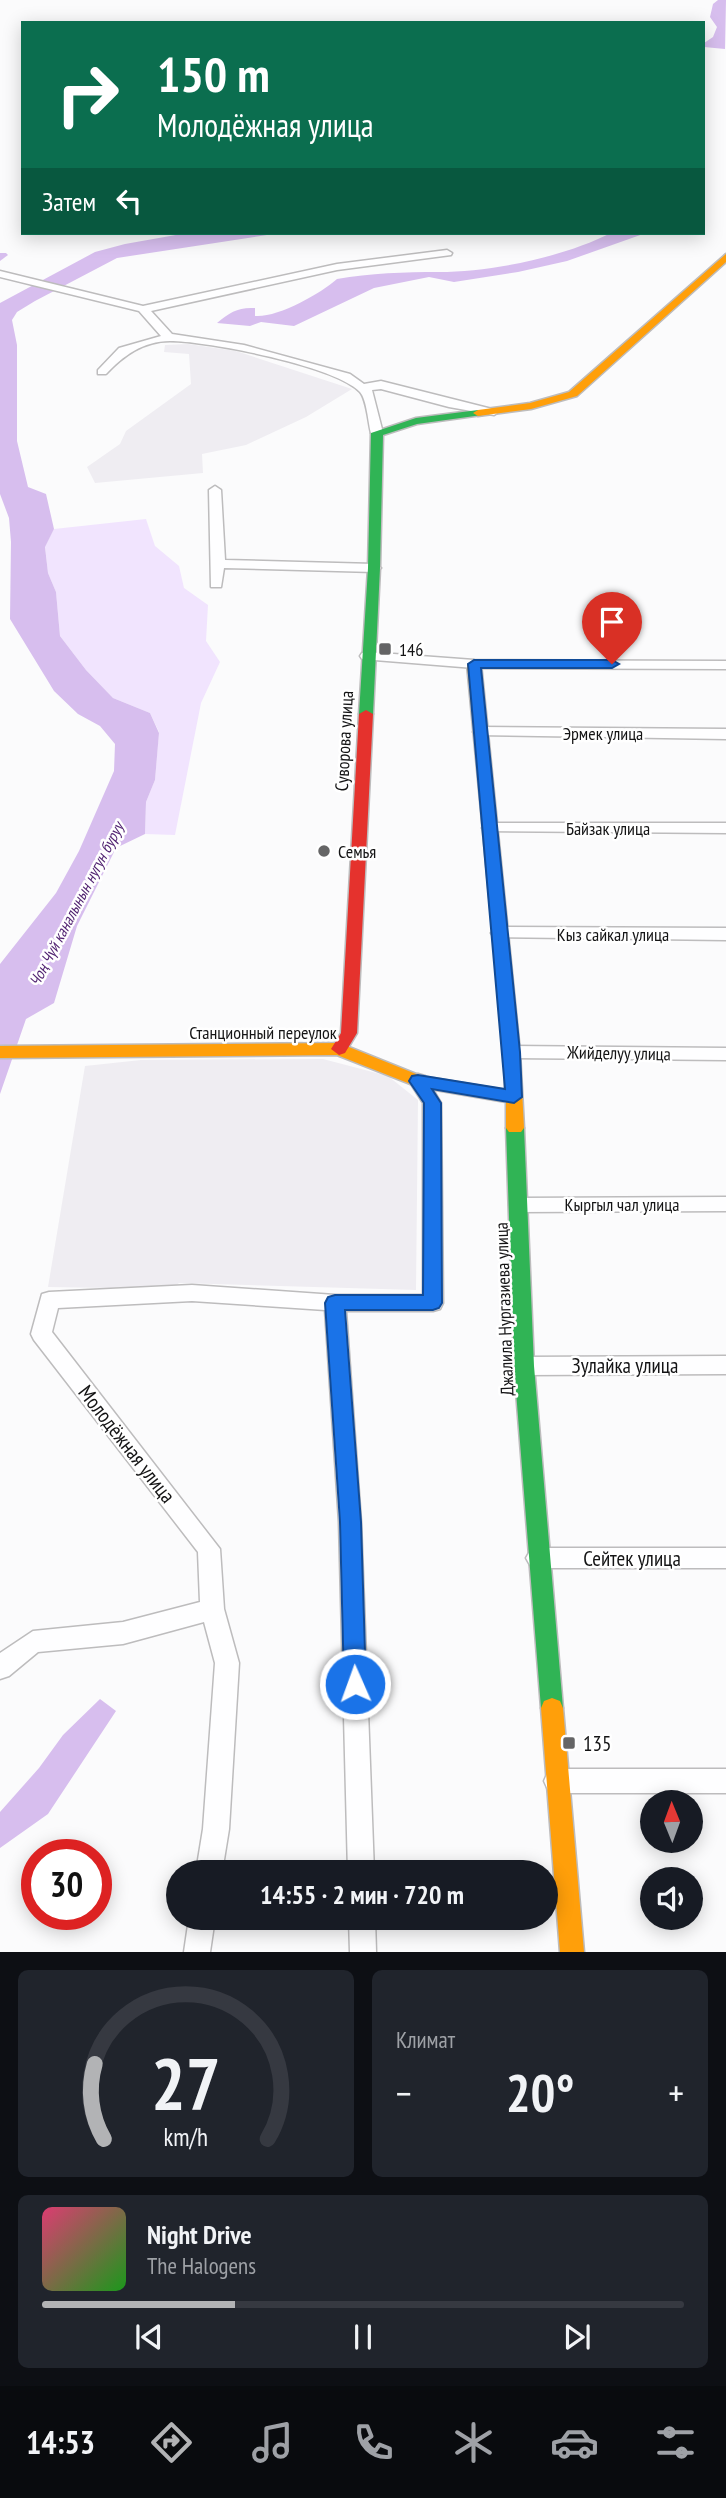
<!DOCTYPE html>
<html lang="ru">
<head>
<meta charset="utf-8">
<style>
  body { margin:0; font-family:"PT Sans Narrow",sans-serif; background:#20242c; color:#f1f3f6; height:100vh; display:flex; flex-direction:column; font-size:26px; white-space:nowrap }
  * { box-sizing:border-box; margin:0 }
  p { font-size:23px; color:#9ea1a6 }
  .icon { flex:none; width:38px; height:38px; fill:none; stroke:currentColor; stroke-width:2; stroke-linecap:round; stroke-linejoin:round }
  .map { position:relative; height:1952px; overflow:hidden }
  .side { display:flex; flex-direction:column; gap:18px; padding:18px; background:#0d0f14; flex:1 }
  .side>* { flex:none }
  .guide { position:absolute; left:21px; top:21px; width:684px; height:214px; border-radius:0px; box-shadow:0 4px 18px #0003; background:#0b6e4f; color:#fff; overflow:hidden }
  .needle { width:46px; rotate:359deg }
  .tools { position:absolute; left:640px; top:1790px; display:grid; gap:14px }
  .tools a { display:grid; place-items:center; width:63px; height:63px; border-radius:50%; background:#171b24; box-shadow:0 4px 18px #0003; font-size:35px }
  .speed { position:absolute; left:21px; top:1839px; display:flex; gap:14px; font-size:35px; font-weight:700; text-align:center }
  .speed>* { display:grid; place-content:center; width:91px; height:91px; border-radius:50%; background:#171b24; box-shadow:0 4px 18px #0003; line-height:1 }
  .speed .limit { border:10px solid #d22; background:#fff; color:#111 }
  .pin { position:absolute; display:grid; place-items:center; width:60px; height:60px; color:#fff; margin:-72px -30px; border-radius:50% 50% 50% 0; rotate:-45deg; box-shadow:0 0 7px #0007 }
  .pin .icon { rotate:45deg }
  .me { position:absolute; width:77px; margin:-38px; rotate:358deg; stroke-linejoin:round; filter:drop-shadow(0 0 5px #0008) }
  .turn { display:flex; align-items:center; gap:24px; height:147px; padding:0 21px; font-size:32px }
  .turn .icon { width:91px; height:91px; stroke-width:2.5 }
  .turn b { display:block; font-size:49px; line-height:60px }
  .then { display:flex; align-items:center; height:66px; padding:0 21px; background:#0003; gap:14px; font-size:26px }
  .big { font-size:52px; font-weight:600; line-height:1.1 }
  .side .card { flex:1; display:flex; flex-direction:column; justify-content:center; gap:10px; min-width:0; padding:0 24px; border-radius:10px; background:#20242c }
  .side .dial { align-items:center; gap:0 }
  .dial svg { height:182px; overflow:visible; fill:none; stroke:#363941; stroke-width:7; stroke-linecap:round; text-anchor:middle }
  .dial text { fill:#f1f3f6; stroke:none }
  .song { display:flex; align-items:center; gap:21px }
  .cover { width:84px; height:84px; border-radius:10px; background:linear-gradient(135deg,hsl(340 70% 55%),hsl(120 70% 35%)) }
  .played { height:7px; border-radius:4px; background:linear-gradient(90deg,#b2b3b5 30%,#363941 30%) }
  .keys { display:flex; justify-content:space-around; direction:ltr }
  .heat { display:flex; justify-content:space-between; align-items:center; font-size:38px; direction:ltr }
  .side .tiles { flex:1; display:grid; gap:18px; grid-template-columns:1fr 1fr }
  .card:last-child { grid-column:span 2 }
  .trip { position:absolute; left:166px; top:1860px; width:392px; height:70px; border-radius:35px; background:#171b24; box-shadow:0 4px 18px #0003; font-weight:600; line-height:70px; text-align:center }
  .dock { display:flex; height:112px; justify-content:space-around; align-items:center; background:#090b0e; color:#9ea1a6 }
  .dock .icon { width:49px; height:49px }
  .dock .current { color:#b2b3b5 }
  .dock b { font-size:32px; color:#f1f3f6 }
  .map>svg:first-child { display:block }
  .built { fill:#efedf2 }
  .green { fill:#f1e4fe }
  .water { fill:#d7beee }
  .lines { fill:none; stroke-linecap:round; stroke-linejoin:round }
  .canal { fill:#d7beee; fill-rule:evenodd }
  .street-casing { stroke:#bdbcbd; stroke-width:3 }
  .fast-casing { stroke:#bdbcbd; stroke-width:3 }
  .slow-casing { stroke:#bdbcbd; stroke-width:3 }
  .jam-casing { stroke:#bdbcbd; stroke-width:3 }
  .street { fill:#fefeff; fill-rule:evenodd }
  .fast { fill:#30b455; fill-rule:evenodd }
  .slow { fill:#ff9f0a; fill-rule:evenodd }
  .jam { fill:#e5322d; fill-rule:evenodd }
  .route { fill:#1a73e8; stroke:#114b97; stroke-width:2 }
  .poi-dot { fill:#656566; stroke:#fff; stroke-width:2.5 }
  .labels { text-anchor:middle; dominant-baseline:central; stroke-width:5; stroke-linejoin:round; paint-order:stroke }
  .far-water-label { font-size:16px; font-style:italic; fill:#522472; stroke:#fff }
  .poi-label { font-size:18px; fill:#141415; stroke:#fff; text-anchor:start }
  .street-label { font-size:18px; fill:#141415; stroke:#fff }
  .near-street-label { font-size:21px; fill:#141415; stroke:#fff }
  .near-poi-label { font-size:21px; fill:#141415; stroke:#fff; text-anchor:start }
</style>
</head>
<body>
<div class="map">
<svg width="726" height="1952" viewBox="0 0 726 1952">
  <rect width="100%" height="100%" fill="#fbfbfc"/>
  <path class="built" d="M 188,344 L 236,351 L 352,389 L 306,417 L 246,445 L 202,454 L 203,473 L 95,483 L 87,467 L 120,444 L 126,431 L 191,384 L 189,354 L 164,352 L 165,345 Z
    M 323,1059 L 388,1076 L 418,1100 L 416,1290 L 179,1283 L 171,1289 L 48,1287 L 85,1066 L 141,1060 Z"/>
  <path class="green" d="M 146,519 L 155,546 L 179,566 L 184,588 L 208,605 L 206,641 L 220,662 L 201,703 L 175,835 L 145,834 L 146,802 L 155,780 L 159,732 L 150,713 L 113,698 L 86,670 L 60,636 L 56,592 L 48,573 L 45,546 L 54,529 Z"/>
  <path class="water" d="M 718,0 L 726,0 L 725,49 L 704,47 L 704,43 L 713,37 L 717,27 L 710,17 L 713,4 Z
    M 187,233 L 280,233 L 117,258 L 35,301 L 17,312 L 12,320 L 17,345 L 17,441 L 28,487 L 46,494 L 54,529 L 45,547 L 48,573 L 56,592 L 60,636 L 86,670 L 113,698 L 150,713 L 159,733 L 155,780 L 146,802 L 145,834 L 116,848 L 77,926 L 54,1003 L 26,1019 L 0,1094 L 0,964 L 56,893 L 79,851 L 114,771 L 115,744 L 100,726 L 78,714 L 54,691 L 10,619 L 11,542 L 9,518 L 0,494 L 0,303 L 95,252 L 125,244 Z
    M 611,233 L 646,233 L 567,261 L 518,272 L 454,282 L 429,277 L 374,288 L 294,326 L 261,322 L 250,326 L 217,323 C 230,312 238,307 255,308 L 255,316 C 277,318 320,294 337,279 C 370,273 405,272 439,272 C 493,272 563,257 611,233 Z
    M 100,1699 L 116,1711 L 48,1814 L 0,1848 L 0,1812 L 39,1768 L 63,1735 Z"/>
  <g class="lines">
    <path class="canal" d="M 0,253 L 6,253 L 8,255 L 0,261 Z"/>
    <g class="street-casing">
      <path id="street" d="M 447,250 L 452,253 L 451,255 L 337,270 L 151,311 L 172,334 L 244,345 L 350,374 L 364,384 L 381,381 L 500,411 L 494,415 L 449,407 L 381,389 L 372,390 L 383,433 L 377,437 L 371,433 C 368,422 367,400 360,392 C 336,366 207,341 170,341 C 143,341 123,356 106,374 L 98,374 L 98,370 L 119,348 L 161,336 L 139,311 L 0,277 L 0,271 L 143,306 L 337,264 Z
        M 215,486 L 221,490 L 225,560 L 374,564 L 381,568 L 374,572 L 224,568 L 221,587 L 211,587 L 209,490 Z
        M 367,652 L 474,660 L 726,661 L 726,669 L 474,668 L 362,659 L 360,656 L 362,653 Z
        M 481,727 L 726,729 L 726,739 L 476,735 L 473,732 L 476,729 Z
        M 490,823 L 726,823 L 726,833 L 484,831 L 482,828 Z
        M 500,927 L 726,928 L 726,940 L 494,937 L 491,933 Z
        M 512,1046 L 726,1048 L 726,1060 L 512,1058 L 506,1056 L 503,1052 L 506,1048 Z
        M 418,1074 L 425,1076 L 441,1103 L 443,1303 L 440,1309 L 433,1311 L 346,1311 L 361,1522 L 374,1872 L 348,1872 L 339,1522 L 325,1310 L 192,1301 L 58,1308 L 52,1332 L 220,1549 L 224,1609 L 239,1663 L 229,1829 L 222,1872 L 196,1872 L 203,1829 L 215,1663 L 204,1622 L 123,1644 L 38,1652 L 9,1676 L 0,1679 L 0,1653 L 33,1631 L 123,1622 L 200,1602 L 198,1552 L 34,1340 L 31,1334 L 42,1294 L 49,1292 L 192,1285 L 335,1295 L 423,1295 L 423,1103 L 409,1081 L 411,1076 Z
        M 726,1197 L 726,1211 L 519,1212 L 512,1210 L 509,1205 L 512,1200 L 519,1198 Z
        M 726,1356 L 726,1374 L 524,1375 L 516,1372 L 513,1366 L 516,1360 L 524,1357 Z
        M 538,1548 L 726,1548 L 726,1568 L 538,1568 L 530,1565 L 526,1558 L 530,1551 Z
        M 557,1769 L 726,1769 L 726,1793 L 557,1793 L 548,1790 L 544,1781 L 548,1772 Z
        M 189,1918 L 215,1918 L 210,1952 L 184,1952 Z
        M 349,1918 L 375,1918 L 376,1952 L 350,1952 Z"/>
    </g>
    <g class="fast-casing">
      <path id="fast" d="M 478,410 L 482,411 L 482,415 L 417,424 L 383,435 L 380,568 L 373,714 L 366,718 L 361,717 L 359,714 L 368,568 L 371,433 L 416,418 Z
        M 515,1122 L 521,1124 L 524,1128 L 534,1366 L 563,1708 L 560,1715 L 552,1718 L 544,1715 L 541,1708 L 514,1366 L 506,1128 L 509,1124 Z"/>
    </g>
    <g class="slow-casing">
      <path id="slow" d="M 726,254 L 726,262 L 577,396 L 531,409 L 478,416 L 473,413 L 478,410 L 530,403 L 569,392 Z
        M 474,660 L 481,664 L 520,1052 L 524,1128 L 521,1132 L 509,1132 L 506,1128 L 506,1102 L 418,1087 L 337,1055 L 0,1058 L 0,1046 L 339,1043 L 421,1076 L 505,1090 L 504,1052 L 467,664 Z
        M 552,1698 L 560,1701 L 563,1708 L 584,1952 L 560,1952 L 541,1708 L 544,1701 Z"/>
    </g>
    <g class="jam-casing">
      <path id="jam" d="M 366,710 L 373,714 L 357,1033 L 345,1053 L 339,1055 L 331,1049 L 341,1033 L 359,714 Z"/>
    </g>
    <use href="#street" class="street"/>
    <use href="#fast" class="fast"/>
    <use href="#slow" class="slow"/>
    <use href="#jam" class="jam"/>
  </g>
  <path class="route" d="M 474,660 L 612,660 L 619,664 L 612,668 L 481,668 L 520,1052 L 522,1097 L 514,1103 L 432,1089 L 441,1103 L 442,1303 L 439,1308 L 433,1310 L 345,1310 L 361,1522 L 366,1684 L 363,1691 L 355,1694 L 347,1691 L 344,1684 L 340,1522 L 325,1303 L 328,1297 L 335,1295 L 423,1295 L 424,1103 L 409,1081 L 412,1076 L 418,1075 L 505,1089 L 468,664 Z"/>
  <g class="poi-dot">
    <rect x="378" y="642" width="14" height="14" rx="3.5"/>
    <circle cx="324" cy="851" r="7"/>
    <rect x="562" y="1736" width="14" height="14" rx="3.5"/>
  </g>
  <g class="labels">
    <g class="far-water-label">
      <text transform="translate(76 904) rotate(-62)">Чоң Чүй каналынын нугун буруу</text>
    </g>
    <g class="poi-label">
      <text x="399" y="649">146</text>
      <text x="338" y="851">Семья</text>
    </g>
    <g class="street-label">
      <text x="603" y="733">Эрмек улица</text>
      <text transform="translate(344 741) rotate(-87)">Суворова улица</text>
      <text x="608" y="828">Байзак улица</text>
      <text x="613" y="934">Кыз сайкал улица</text>
      <text x="263" y="1032">Станционный переулок</text>
      <text transform="translate(619 1053) rotate(1)">Жийделуу улица</text>
      <text x="622" y="1204">Кыргыл чал улица</text>
      <text transform="translate(504 1309) rotate(-92)">Джалила Нургазиева улица</text>
    </g>
    <g class="near-street-label">
      <text x="625" y="1365">Зулайка улица</text>
      <text transform="translate(127 1444) rotate(52)">Молодёжная улица</text>
      <text x="632" y="1558">Сейтек улица</text>
    </g>
    <g class="near-poi-label">
      <text x="583" y="1743">135</text>
    </g>
  </g>
</svg>
<div class="tools">
<a><svg class="needle" viewBox="-14 -14 28 28"><path d="M0-13l5 13h-10z" fill="#e53935"/><path d="M0 13l5-13h-10z" fill="#9ea1a6"/></svg></a>
<a><svg class="icon" aria-label="sound" viewBox="0 0 24 24"><path d="M4 9h4l5-4v14l-5-4H4zM17 9q2 3 0 6"/></svg></a>
</div>
<div class="speed"><div class="limit">30</div></div>
<div class="pin" style="left:612px;top:664px;background:#d93025"><svg class="icon" aria-label="arrive" viewBox="0 0 24 24"><path d="M6 21V4h12l-3 4 3 4H6"/></svg></div>
<svg class="me" style="left:355px;top:1684px" viewBox="-20 -20 40 40"><circle r="17" fill="#1a73e8" stroke="#fff" stroke-width="3"/><path d="M0-11L8 9 0 5-8 9z" fill="#fff"/></svg>
<div class="trip">14:55 · 2 мин · 720 m</div>
<div class="guide">
<div class="turn"><svg class="icon" aria-label="right" viewBox="0 0 24 24"><path d="M7 20v-9h11M14 6l5 5-5 5"/></svg><div><b>150 m</b>Молодёжная улица</div></div>
<div class="then">Затем<svg class="icon" aria-label="left" viewBox="0 0 24 24"><path d="M17 20v-9H6M10 6l-5 5 5 5"/></svg></div>
</div>
</div>
<section class="side">
<div class="tiles">
<div class="card dial"><svg viewBox="0 0 100 80">
<path d="M14 69A42 42 0 1 1 86 69"/>
<path d="M14 69A42 42 0 0 1 10 36" stroke="#b2b3b5"/>
<text x="50" y="56" font-size="32" font-weight="700">27</text>
<text x="50" y="72" font-size="11">km/h</text>
</svg></div>
<div class="card"><p>Климат</p>
<div class="heat"><a>−</a><b class="big">20°</b><a>+</a></div>
</div>
<div class="card">
<div class="song"><i class="cover"></i><div><b>Night Drive</b><p>The Halogens</p></div></div>
<div class="played"></div>
<div class="keys"><svg class="icon" aria-label="previous" viewBox="0 0 24 24"><path d="M18 5L8 12l10 7zM5 5v14"/></svg><svg class="icon" aria-label="pause" viewBox="0 0 24 24"><path d="M8 5v14M16 5v14"/></svg><svg class="icon" aria-label="next" viewBox="0 0 24 24"><path d="M6 5l10 7-10 7zM19 5v14"/></svg></div>
</div>
</div>
</section>
<nav class="dock">
<b>14:53</b>
<svg class="icon current" aria-label="directions" viewBox="0 0 24 24"><path d="M12 3l9 9-9 9-9-9zM9 14v-3h6M13 9l2 2-2 2"/></svg>
<svg class="icon" aria-label="music" viewBox="0 0 24 24"><path d="M9 18V5l10-2v13"/><circle cx="6" cy="18" r="3"/><circle cx="16" cy="16" r="3"/></svg>
<svg class="icon" aria-label="phone" viewBox="0 0 24 24"><path d="M5 4h4l2 5-3 2q2 4 5 5l2-3 5 2v4C11 20 4 13 5 4z"/></svg>
<svg class="icon" aria-label="climate" viewBox="0 0 24 24"><path d="M12 3v18M4 7l16 10M4 17L20 7"/></svg>
<svg class="icon" aria-label="car" viewBox="0 0 24 24"><path d="M5 17H2v-5l4-1 3-4h7l3 4 3 1v5h-3M9 17h6M6 11h13"/><circle cx="7" cy="17" r="2"/><circle cx="17" cy="17" r="2"/></svg>
<svg class="icon" aria-label="filters" viewBox="0 0 24 24"><path d="M4 7h16M4 17h16"/><circle cx="9" cy="7" r="2"/><circle cx="15" cy="17" r="2"/></svg>
</nav>
</body>
</html>
